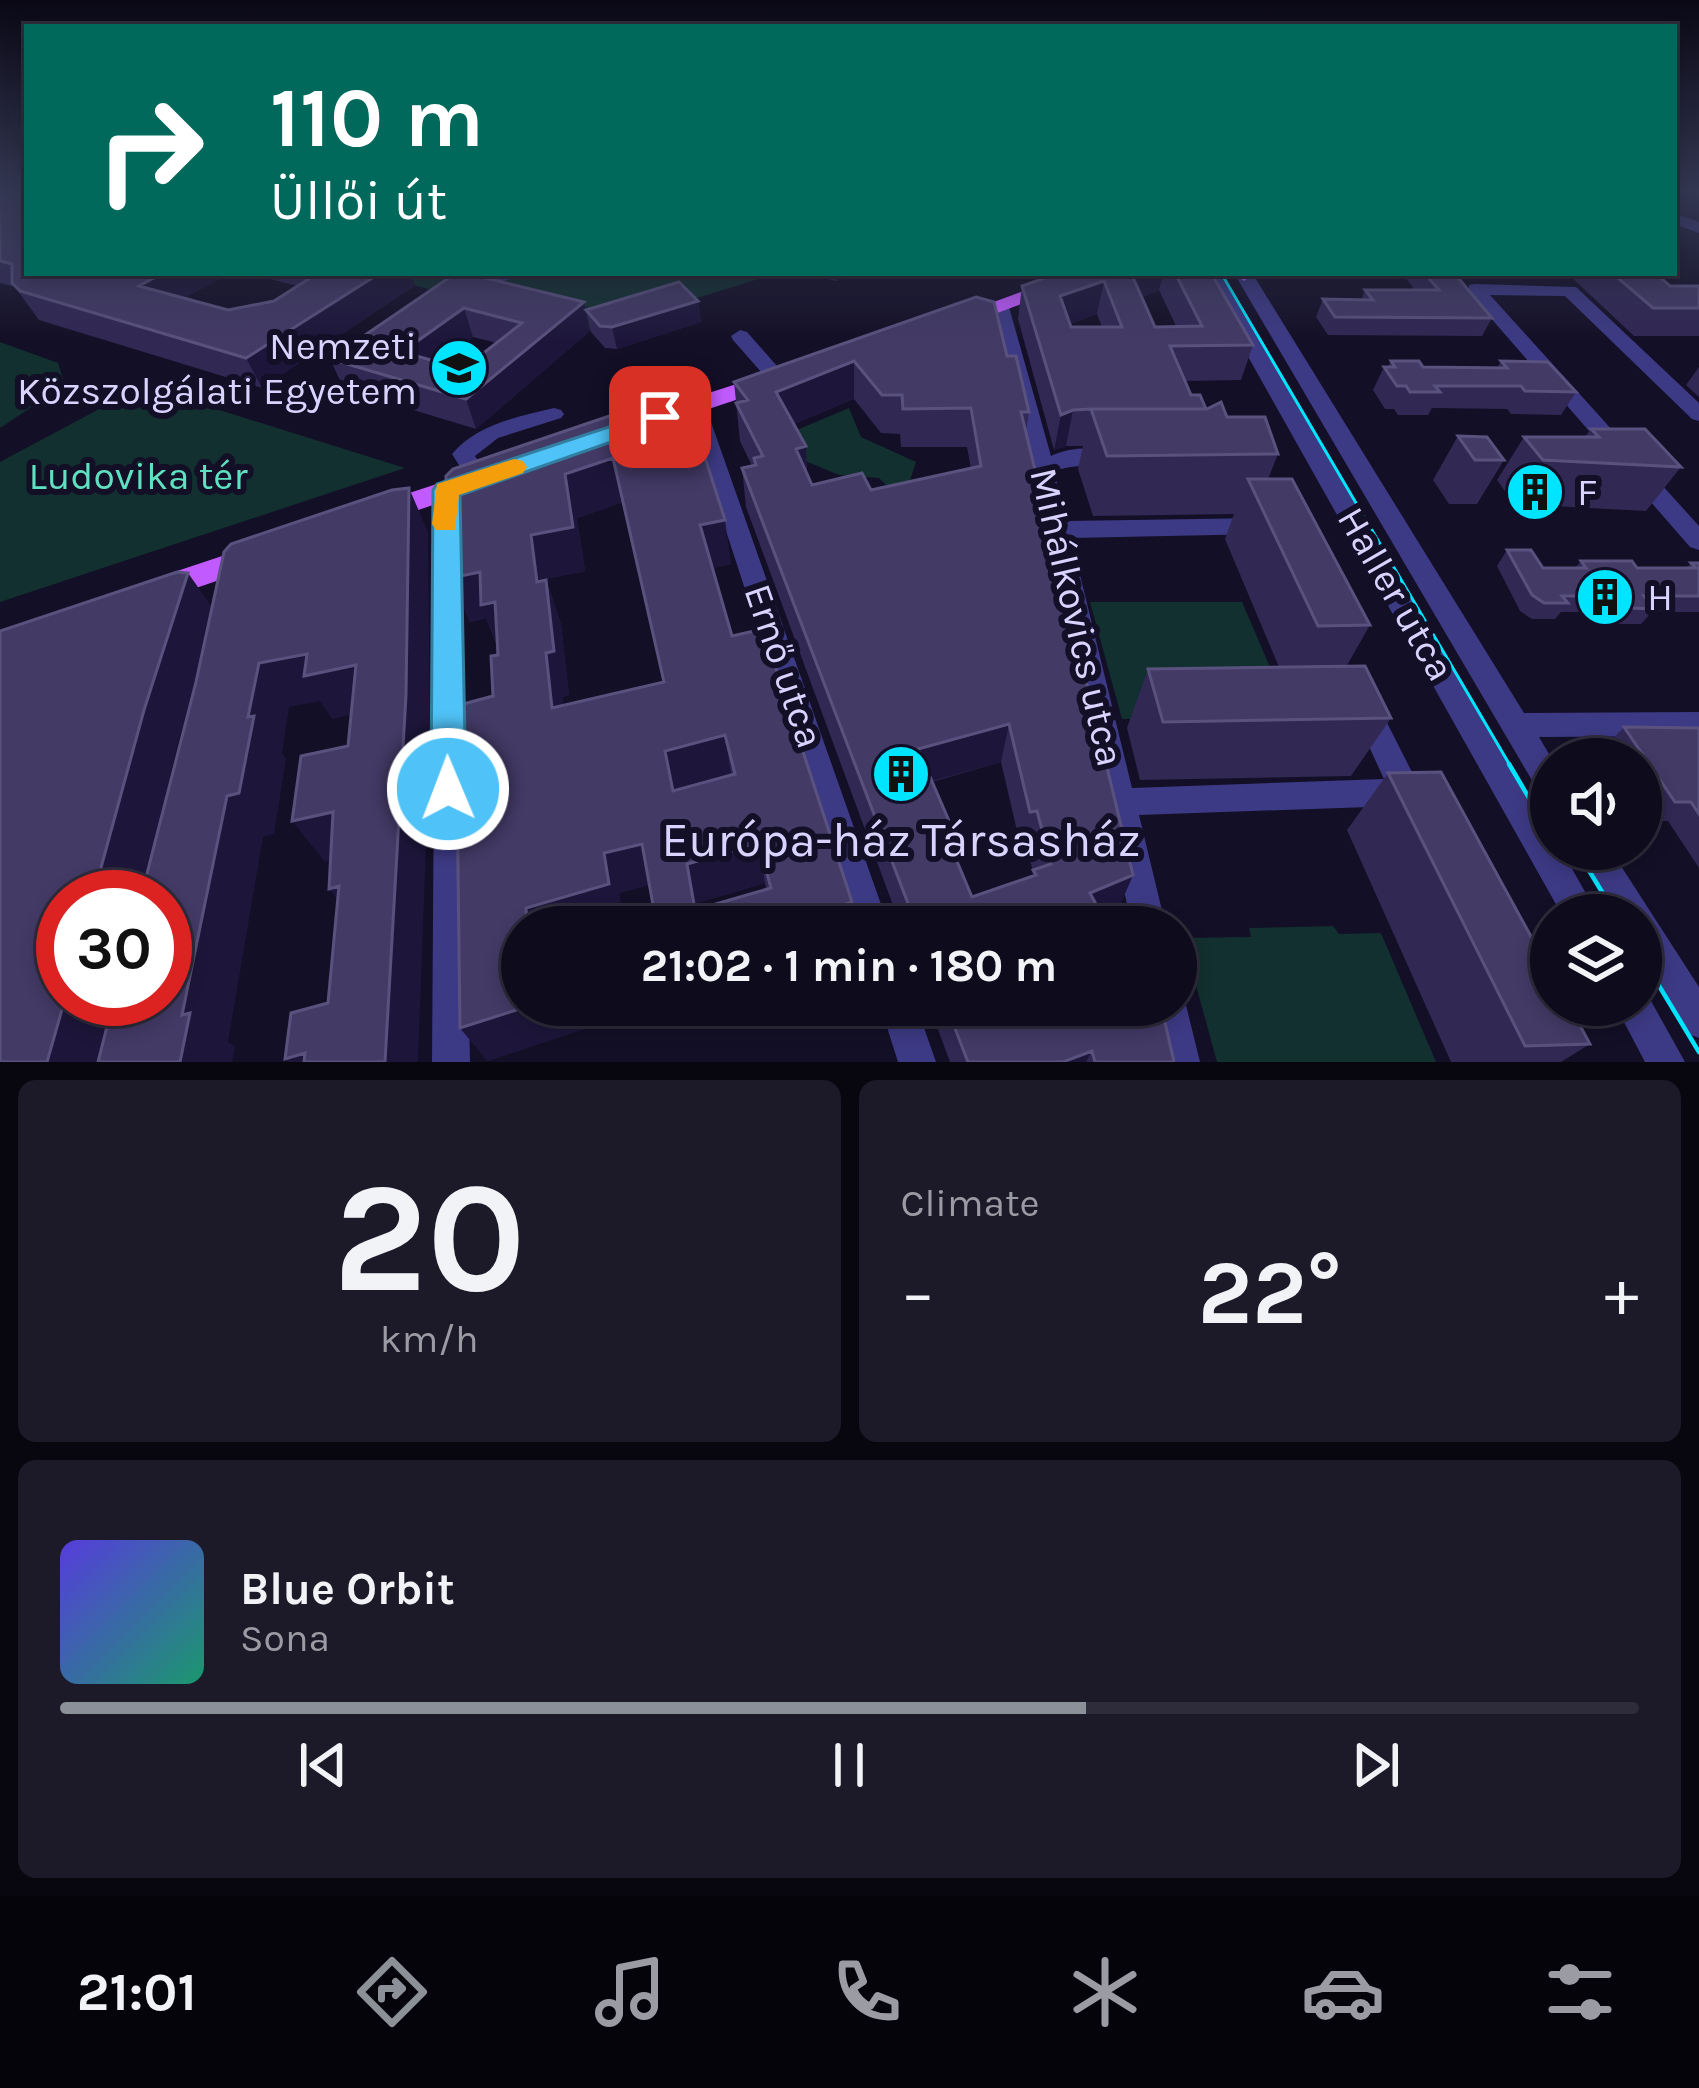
<!DOCTYPE html>
<html lang="en">
<head>
<meta charset="utf-8">
<style>
  body { margin:0; font-family:Karla,sans-serif; background:#1c1929; color:#f1f3f6; height:100vh; display:flex; flex-direction:column; font-size:45px; white-space:nowrap }
  * { box-sizing:border-box; margin:0 }
  p { font-size:39px; color:#9b9ba3 }
  .icon { flex:none; width:66px; height:66px; fill:none; stroke:currentColor; stroke-width:2; stroke-linecap:round; stroke-linejoin:round }
  .map { position:relative; height:1062px; overflow:hidden }
  .panel { display:flex; flex-direction:column; gap:18px; padding:18px; background:#08060f; flex:1 }
  .panel>* { flex:none }
  .guide { position:absolute; left:24px; top:24px; width:1653px; height:252px; border-radius:0px; box-shadow:0 6px 18px #0003,0 0 0 3px #2e2b3b; background:#00695c; color:#fff; overflow:hidden }
  .fabs { position:absolute; left:1530px; top:738px; display:grid; gap:24px }
  .fabs a { display:grid; place-items:center; width:132px; height:132px; border-radius:50%; background:#0e0b1c; box-shadow:0 6px 18px #0003,0 0 0 3px #2e2b3b; font-size:60px }
  .speed { position:absolute; left:36px; top:870px; display:flex; gap:24px; font-size:60px; font-weight:700; text-align:center }
  .speed>* { display:grid; place-content:center; width:156px; height:156px; border-radius:50%; background:#0e0b1c; box-shadow:0 6px 18px #0003,0 0 0 3px #2e2b3b; line-height:1 }
  .speed .limit { border:18px solid #d22; background:#fff; color:#111 }
  .pin { position:absolute; display:grid; place-items:center; width:102px; height:102px; color:#fff; margin:-51px; border-radius:24px; box-shadow:0 6px 18px #0006 }
  .me { position:absolute; width:132px; margin:-66px; rotate:359deg; stroke-linejoin:round; filter:drop-shadow(0 0 9px #0008) }
  .turn { display:flex; align-items:center; gap:42px; height:252px; padding:0 48px; font-size:54px }
  .turn .icon { width:156px; height:156px; stroke-width:2.5 }
  .turn b { display:block; font-size:84px; line-height:102px }
  .big { font-size:90px; font-weight:700; line-height:1.1 }
  .panel .card { flex:1; display:flex; flex-direction:column; justify-content:center; gap:18px; min-width:0; padding:0 42px; border-radius:18px; background:#1c1929 }
  .panel .dial { align-items:center; gap:0 }
  .dial b { font-size:156px; line-height:1 }
  .song { display:flex; align-items:center; gap:36px }
  .cover { width:144px; height:144px; border-radius:18px; background:linear-gradient(135deg,hsl(250 70% 55%),hsl(160 70% 35%)) }
  .played { height:12px; border-radius:6px; background:linear-gradient(90deg,#8c9099 65%,#2e2b3b 65%) }
  .keys { display:flex; justify-content:space-around; direction:ltr }
  .heat { display:flex; justify-content:space-between; align-items:center; font-size:66px; direction:ltr }
  .panel .tiles { flex:1; display:grid; gap:18px; grid-template-columns:1fr 1fr }
  .card:last-child { grid-column:span 2 }
  .trip { position:absolute; left:501px; top:906px; width:696px; height:120px; border-radius:60px; background:#0e0b1c; box-shadow:0 6px 18px #0003,0 0 0 3px #2e2b3b; font-weight:700; line-height:120px; text-align:center }
  .tabs { display:flex; height:192px; justify-content:space-around; align-items:center; background:#06040b; color:#9b9ba3 }
  .tabs .icon { width:84px; height:84px }
  .tabs .selected { color:#8c9099 }
  .tabs b { font-size:54px; color:#f1f3f6 }
  .map>svg:first-child { display:block }
  .green { fill:#12302f }
  .lines { fill:none; stroke-linecap:round; stroke-linejoin:round }
  .minor { fill:#3d3a85; fill-rule:evenodd }
  .major { fill:#c25bff; fill-rule:evenodd }
  .tram-far1 { stroke:#00e5ff; stroke-width:3 }
  .tram { stroke:#00e5ff; stroke-width:4.5 }
  .wall { fill:#312854; fill-rule:evenodd }
  .shaded-wall { fill:#1d163a }
  .building { fill:#433a66; stroke:#5a527e; stroke-width:3; fill-rule:evenodd }
  .route { fill:#4fc3f7; stroke:#337fa1; stroke-width:3 }
  .slow { fill:#f59e0b }
  .labels { text-anchor:middle; dominant-baseline:central; stroke-width:12; stroke-linejoin:round; paint-order:stroke }
  .poi-label { font-size:39px; fill:#d9d4ff; stroke:#130f26; text-anchor:start }
  .park-label { font-size:39px; fill:#5fe0c0; stroke:#130f26 }
  .street-label { font-size:39px; fill:#d9d4ff; stroke:#130f26 }
  .near-poi-label { font-size:48px; fill:#d9d4ff; stroke:#130f26 }
</style>
</head>
<body>
<div class="map">
<svg width="1699" height="1062" viewBox="0 0 1699 1062">
  <rect width="100%" height="100%" fill="#130f26"/>
  <path class="green" d="M 367,273 L 761,273 L 771,275 L 590,331 Z
    M 0,342 L 58,363 L 65,385 L 0,428 Z
    M 178,397 L 405,468 L 0,602 L 0,462 L 114,401 Z
    M 849,408 L 861,437 L 916,462 L 903,502 L 879,478 L 839,475 L 803,460 L 792,432 Z
    M 1090,602 L 1242,602 L 1291,716 L 1122,719 Z
    M 1333,926 L 1339,934 L 1381,933 L 1436,1062 L 1217,1062 L 1183,938 L 1251,937 L 1249,928 Z"/>
  <g class="lines">
    <path class="minor" d="M 1674,213 L 1699,222 L 1699,233 L 1674,224 Z
      M 425,273 L 478,278 L 533,273 L 478,288 Z
      M 1201,273 L 1219,273 L 1551,832 L 1551,849 L 1561,849 L 1598,915 L 1562,915 Z
      M 1234,273 L 1252,273 L 1524,713 L 1699,712 L 1699,736 L 1539,737 L 1552,759 L 1551,798 L 1540,794 Z
      M 1475,284 L 1576,287 L 1699,403 L 1699,421 L 1692,419 L 1565,296 L 1490,295 L 1699,526 L 1699,550 L 1690,547 L 1469,293 L 1469,285 Z
      M 1000,302 L 1009,307 L 1051,456 C 1069,447 1104,444 1120,457 C 1104,471 1075,461 1054,472 L 1067,521 L 1263,518 L 1275,526 L 1263,534 L 1071,538 L 1132,788 L 1384,779 L 1350,705 L 1354,697 L 1364,693 L 1374,697 L 1420,788 L 1425,798 L 1420,808 L 1409,812 L 1397,806 L 1139,815 L 1166,927 L 1132,927 L 1014,389 L 991,307 Z
      M 740,330 L 747,332 L 784,374 L 784,382 L 770,382 L 733,340 L 731,336 Z
      M 695,399 L 705,405 L 889,927 L 855,927 L 685,405 Z
      M 554,408 L 561,410 L 564,414 L 561,418 L 498,438 L 475,456 L 490,479 L 487,484 L 471,484 L 452,454 C 478,424 517,417 554,408 Z
      M 447,482 L 458,490 L 470,1062 L 432,1062 L 436,490 Z
      M 1576,849 L 1610,849 L 1699,987 L 1699,1038 L 1686,1033 L 1641,959 L 1641,915 L 1614,915 Z
      M 1176,990 L 1186,1005 L 1200,1062 L 1162,1062 L 1150,1005 L 1176,1005 Z
      M 1641,990 L 1646,992 L 1685,1062 L 1645,1062 L 1615,1005 L 1641,1005 Z
      M 880,1005 L 916,1005 L 936,1062 L 898,1062 Z"/>
    <path class="major" d="M 1072,273 L 1104,273 L 965,325 L 949,325 L 945,320 Z
      M 1234,273 L 1256,273 L 1244,281 Z
      M 774,372 L 783,374 L 786,379 L 783,384 L 649,429 L 636,421 L 640,415 Z
      M 485,468 L 499,477 L 495,484 L 377,524 L 362,514 L 367,507 Z
      M 258,544 L 269,547 L 273,555 L 269,563 L 155,602 L 144,598 L 139,590 L 144,582 Z"/>
    <path class="tram-far1" d="M 1221,273 L 1511,767"/>
    <path class="tram" d="M 1509,764 L 1551,835
      M 1576,849 L 1616,915
      M 1641,956 L 1699,1052"/>
  </g>
  <path class="wall" d="M 0,198 L 27,273 L 410,273 L 415,285 L 262,388 L 39,320 L 15,287 L 0,283 ZM 251,274 L 297,286 L 274,301 L 228,310 L 184,298 L 219,279 Z
    M 456,273 L 584,302 L 590,331 L 476,429 L 344,389 L 330,359 ZM 473,337 L 497,343 L 463,369 L 439,363 Z
    M 799,273 L 860,273 L 836,281 Z
    M 1059,273 L 1175,273 L 1253,345 L 1241,380 L 1184,381 L 1191,395 L 1206,409 L 1227,417 L 1278,454 L 1268,479 L 1370,625 L 1346,667 L 1391,718 L 1351,776 L 1140,780 L 1127,728 L 1148,669 L 1279,667 L 1225,539 L 1234,514 L 1093,516 L 1078,469 L 1083,446 L 1066,446 L 1054,450 L 1018,319 L 1022,286 ZM 1159,290 L 1176,326 L 1155,327 L 1142,297 ZM 1097,314 L 1102,327 L 1071,327 L 1070,324 Z
    M 1402,273 L 1462,273 L 1459,279 L 1492,318 L 1482,336 L 1328,335 L 1316,317 L 1323,299 L 1361,300 L 1365,290 L 1415,290 Z
    M 1567,273 L 1655,273 L 1670,286 L 1699,286 L 1699,336 L 1634,336 Z
    M 976,297 L 1007,356 L 1029,412 L 1026,432 L 1133,875 L 1118,910 L 1102,916 L 1104,927 L 901,927 L 746,507 L 742,468 L 752,466 L 740,441 L 734,382 ZM 854,399 L 881,433 L 900,434 L 901,447 L 967,447 L 971,469 L 871,490 L 812,485 L 807,474 L 806,446 L 794,424 ZM 1001,762 L 1021,848 L 1027,848 L 1033,872 L 1031,877 L 972,897 L 957,860 L 959,844 L 932,782 Z
    M 698,301 L 701,322 L 617,349 L 605,348 L 591,332 L 586,310 Z
    M 1391,361 L 1423,367 L 1497,368 L 1501,361 L 1576,392 L 1561,415 L 1511,414 L 1507,409 L 1432,408 L 1428,415 L 1398,415 L 1394,409 L 1385,409 L 1373,390 L 1384,367 L 1388,367 Z
    M 1699,367 L 1699,397 L 1686,385 Z
    M 674,394 L 731,564 L 712,568 L 732,636 L 852,902 L 852,927 L 657,927 L 649,885 L 619,893 L 624,922 L 609,927 L 522,927 L 522,1005 L 635,1012 L 487,1061 L 493,696 L 497,645 L 486,618 L 470,622 L 451,578 ZM 623,502 L 664,682 L 563,706 L 562,697 L 569,695 L 561,625 L 546,579 L 585,571 L 577,518 ZM 765,883 L 766,889 L 698,909 L 697,903 Z
    M 1591,429 L 1681,467 L 1646,511 L 1514,504 L 1497,480 L 1524,437 L 1585,437 Z
    M 1458,436 L 1504,460 L 1477,504 L 1449,504 L 1433,480 Z
    M 1507,550 L 1543,568 L 1575,568 L 1581,561 L 1637,568 L 1686,568 L 1691,563 L 1699,563 L 1699,612 L 1652,612 L 1641,624 L 1617,624 L 1608,612 L 1561,612 L 1555,619 L 1532,619 L 1520,611 L 1497,566 Z
    M 1624,727 L 1699,728 L 1699,868 L 1668,821 L 1653,821 L 1641,803 L 1641,759 L 1613,759 L 1605,747 Z
    M 1388,773 L 1590,1044 L 1561,1062 L 1451,1062 L 1347,830 Z
    M 929,1005 L 1161,1005 L 1174,1062 L 950,1062 Z"/>
  <path class="shaded-wall" d="M 1680,193 L 1699,193 L 1699,200 L 1674,204 Z
    M 163,273 L 251,274 L 219,279 L 155,314 L 139,286 Z
    M 380,273 L 410,273 L 415,285 L 262,388 L 246,358 Z
    M 836,273 L 860,273 L 836,281 Z
    M 1130,273 L 1164,273 L 1159,290 L 1123,304 Z
    M 1104,281 L 1097,314 L 1055,329 L 1060,296 Z
    M 698,301 L 701,322 L 617,349 L 612,327 Z
    M 584,302 L 590,331 L 476,429 L 466,399 Z
    M 464,308 L 473,337 L 414,382 L 402,352 Z
    M 854,361 L 854,399 L 779,430 L 776,392 Z
    M 1073,410 L 1066,446 L 1054,450 L 1061,415 Z
    M 806,446 L 807,485 L 796,449 Z
    M 613,458 L 623,502 L 577,518 L 585,571 L 546,579 L 548,599 L 546,580 L 561,625 L 569,695 L 562,697 L 568,751 L 552,708 L 531,535 L 565,474 Z
    M 409,488 L 428,532 L 430,738 L 418,1062 L 385,1062 Z
    M 725,520 L 731,564 L 707,569 L 700,525 Z
    M 446,557 L 451,557 L 480,572 L 495,602 L 499,649 L 486,618 L 470,622 L 451,578 L 454,577 Z
    M 188,573 L 215,611 L 177,747 L 141,897 L 93,897 L 144,710 Z
    M 307,654 L 356,665 L 382,708 L 332,719 L 320,701 L 289,707 L 282,753 L 286,759 L 274,834 L 263,837 L 228,1042 L 235,1046 L 232,1062 L 180,1062 L 182,1015 L 227,796 L 248,717 L 259,663 Z
    M 1009,724 L 1001,762 L 914,786 L 918,749 Z
    M 725,735 L 732,778 L 683,832 L 665,751 Z
    M 333,812 L 363,852 L 325,862 L 292,821 Z
    M 642,844 L 654,884 L 619,893 L 624,922 L 609,927 L 527,927 L 526,908 L 604,853 Z
    M 759,844 L 765,883 L 697,903 L 700,927 L 687,864 Z
    M 1133,875 L 1118,910 L 1076,927 L 1090,893 Z
    M 339,886 L 361,927 L 329,889 Z
    M 852,902 L 852,927 L 774,927 Z
    M 65,999 L 117,999 L 102,1062 L 47,1062 Z
    M 532,1005 L 634,1005 L 635,1012 L 487,1061 L 460,1028 Z
    M 1092,1051 L 1086,1062 L 1063,1062 Z
    M 305,1053 L 315,1062 L 288,1062 L 285,1059 Z"/>
  <path class="building" d="M 11,193 L 27,193 L 27,273 L 163,273 L 139,286 L 228,310 L 274,301 L 318,273 L 380,273 L 246,358 L 20,291 L 12,283 L 12,264 L 0,261 L 0,198 Z
    M 456,273 L 465,273 L 584,302 L 466,399 L 330,359 ZM 464,308 L 522,323 L 463,369 L 402,352 Z
    M 1059,273 L 1131,273 L 1155,327 L 1202,326 L 1175,273 L 1211,273 L 1253,345 L 1170,346 L 1191,395 L 1200,395 L 1206,409 L 1091,409 L 1073,410 L 1061,415 L 1022,286 ZM 1104,281 L 1122,327 L 1071,327 L 1060,296 Z
    M 1424,273 L 1454,273 L 1492,318 L 1335,317 L 1323,299 L 1373,300 L 1365,290 L 1439,290 Z
    M 1612,273 L 1655,273 L 1670,286 L 1699,286 L 1699,308 L 1653,308 Z
    M 679,282 L 698,301 L 612,327 L 600,326 L 586,310 Z
    M 976,297 L 994,302 L 1007,356 L 1016,356 L 1029,412 L 1021,412 L 1133,875 L 1090,893 L 1106,923 L 1095,927 L 917,927 L 742,468 L 756,465 L 754,458 L 763,456 L 736,403 L 748,400 L 734,382 ZM 854,361 L 882,395 L 902,395 L 903,409 L 971,408 L 981,466 L 871,490 L 862,473 L 812,485 L 796,449 L 806,446 L 776,392 ZM 1009,724 L 1030,812 L 1037,811 L 1051,864 L 1033,870 L 1036,875 L 972,897 L 951,847 L 959,844 L 918,749 Z
    M 1391,361 L 1419,361 L 1423,367 L 1507,368 L 1501,361 L 1548,362 L 1576,392 L 1525,391 L 1521,386 L 1435,386 L 1440,392 L 1410,392 L 1406,386 L 1397,386 L 1384,367 L 1395,367 Z
    M 674,394 L 685,395 L 725,520 L 700,525 L 732,636 L 763,629 L 852,902 L 774,927 L 657,927 L 642,844 L 604,853 L 609,884 L 526,908 L 527,927 L 522,927 L 522,1005 L 532,1005 L 460,1028 L 456,706 L 493,696 L 491,656 L 498,655 L 495,602 L 481,605 L 480,572 L 451,578 L 451,557 L 446,557 L 446,476 L 453,469 ZM 613,458 L 664,682 L 552,708 L 546,653 L 554,651 L 546,580 L 537,582 L 531,535 L 573,527 L 565,474 ZM 725,735 L 735,774 L 673,791 L 665,751 ZM 759,844 L 771,888 L 695,910 L 687,864 Z
    M 1221,402 L 1227,417 L 1265,417 L 1278,454 L 1107,456 L 1091,409 L 1207,409 Z
    M 1591,429 L 1645,429 L 1681,467 L 1543,460 L 1524,437 L 1599,437 Z
    M 1458,436 L 1487,437 L 1504,460 L 1475,460 Z
    M 1248,479 L 1292,479 L 1370,625 L 1318,626 Z
    M 409,488 L 406,695 L 385,1062 L 304,1062 L 305,1053 L 285,1059 L 291,1013 L 328,1003 L 339,886 L 329,889 L 333,812 L 292,821 L 301,756 L 348,746 L 356,665 L 304,676 L 307,654 L 259,663 L 248,717 L 254,716 L 239,793 L 227,796 L 182,1015 L 190,1013 L 180,1062 L 98,1062 L 114,999 L 165,999 L 165,897 L 141,897 L 196,682 L 224,552 L 231,544 L 392,490 Z
    M 1507,550 L 1531,550 L 1543,568 L 1586,568 L 1581,561 L 1632,561 L 1637,568 L 1696,568 L 1691,563 L 1699,563 L 1699,596 L 1644,596 L 1655,609 L 1631,608 L 1621,596 L 1562,596 L 1568,603 L 1544,603 L 1532,595 Z
    M 177,572 L 188,573 L 144,710 L 93,897 L 63,897 L 63,999 L 65,999 L 47,1062 L 0,1062 L 0,631 Z
    M 1365,666 L 1391,718 L 1163,722 L 1148,669 Z
    M 1624,727 L 1699,728 L 1699,814 L 1691,802 L 1675,802 Z
    M 1441,772 L 1551,973 L 1551,1005 L 1569,1005 L 1590,1044 L 1525,1046 L 1388,773 Z
    M 946,1005 L 1161,1005 L 1174,1062 L 1095,1062 L 1092,1051 L 1063,1062 L 968,1062 Z"/>
  <linearGradient id="sky" x2="0" y2="1"><stop stop-color="#0a0815"/><stop offset="0.56" stop-color="#333752"/><stop offset="1" stop-color="#333752" stop-opacity="0"/></linearGradient>
  <rect width="1699" height="342" fill="url(#sky)"/>
  <path class="route" d="M 660,410 L 668,412 L 668,422 L 460,495 L 466,789 L 461,800 L 448,805 L 436,800 L 431,789 L 433,490 L 437,484 Z"/>
  <path class="slow" d="M 514,459 L 523,461 L 527,467 L 523,473 L 459,495 L 455,530 L 436,530 L 432,524 L 437,484 Z"/>
  <defs>
    <g id="university-disc" transform="scale(3)"><circle r="9.5" fill="#00e5ff" stroke="#130f26"/><path d="M0-5L7-2L0 1L-7-2ZM-4 1L0 2.5L4 1V4Q0 6-4 4Z" fill="#111"/></g>
    <g id="building-disc" transform="scale(3)"><circle r="9.5" fill="#00e5ff" stroke="#130f26"/><path d="M-4-6H4V6H1V3H-1V6H-4ZM-2.5-4.3h1.7v1.8h-1.7ZM.8-4.3h1.7v1.8H.8ZM-2.5-1h1.7V.8h-1.7ZM.8-1h1.7V.8H.8Z" fill="#111"/></g>
  </defs>
  <g fill-rule="evenodd">
    <use href="#university-disc" x="459" y="368"/>
    <use href="#building-disc" x="1535" y="492"/>
    <use href="#building-disc" x="1605" y="597"/>
    <use href="#building-disc" x="901" y="774"/>
  </g>
  <g class="labels">
    <g class="poi-label">
      <text x="417" y="346" text-anchor="end">Nemzeti<tspan x="417" dy="45">Közszolgálati Egyetem</tspan></text>
      <text x="1577" y="492">F</text>
      <text x="1647" y="597">H</text>
    </g>
    <g class="park-label">
      <text x="138" y="476">Ludovika tér</text>
    </g>
    <g class="street-label">
      <text transform="translate(1396 594) rotate(60)">Haller utca</text>
      <text transform="translate(1077 617) rotate(77)">Mihálkovics utca</text>
      <text transform="translate(784 666) rotate(71)">Ernő utca</text>
    </g>
    <g class="near-poi-label">
      <text x="901" y="840">Európa-ház Társasház</text>
    </g>
  </g>
</svg>
<div class="fabs">
<a><svg class="icon" aria-label="sound" viewBox="0 0 24 24"><path d="M4 9h4l5-4v14l-5-4H4zM17 9q2 3 0 6"/></svg></a>
<a><svg class="icon" aria-label="layers" viewBox="0 0 24 24"><path d="M12 4l9 5-9 5-9-5zM3 14l9 5 9-5"/></svg></a>
</div>
<div class="speed"><div class="limit">30</div></div>
<div class="pin" style="left:660px;top:417px;background:#d93025"><svg class="icon" aria-label="arrive" viewBox="0 0 24 24"><path d="M6 21V4h12l-3 4 3 4H6"/></svg></div>
<svg class="me" style="left:448px;top:789px" viewBox="-20 -20 40 40"><circle r="17" fill="#4fc3f7" stroke="#fff" stroke-width="3"/><path d="M0-11L8 9 0 5-8 9z" fill="#fff"/></svg>
<div class="trip">21:02 · 1 min · 180 m</div>
<div class="guide">
<div class="turn"><svg class="icon" aria-label="right" viewBox="0 0 24 24"><path d="M7 20v-9h11M14 6l5 5-5 5"/></svg><div><b>110 m</b>Üllői út</div></div>
</div>
</div>
<section class="panel">
<div class="tiles">
<div class="card dial"><b>20</b><p>km/h</p></div>
<div class="card"><p>Climate</p>
<div class="heat"><a>−</a><b class="big">22°</b><a>+</a></div>
</div>
<div class="card">
<div class="song"><i class="cover"></i><div><b>Blue Orbit</b><p>Sona</p></div></div>
<div class="played"></div>
<div class="keys"><svg class="icon" aria-label="previous" viewBox="0 0 24 24"><path d="M18 5L8 12l10 7zM5 5v14"/></svg><svg class="icon" aria-label="pause" viewBox="0 0 24 24"><path d="M8 5v14M16 5v14"/></svg><svg class="icon" aria-label="next" viewBox="0 0 24 24"><path d="M6 5l10 7-10 7zM19 5v14"/></svg></div>
</div>
</div>
</section>
<nav class="tabs">
<b>21:01</b>
<svg class="icon selected" aria-label="directions" viewBox="0 0 24 24"><path d="M12 3l9 9-9 9-9-9zM9 14v-3h6M13 9l2 2-2 2"/></svg>
<svg class="icon" aria-label="music" viewBox="0 0 24 24"><path d="M9 18V5l10-2v13"/><circle cx="6" cy="18" r="3"/><circle cx="16" cy="16" r="3"/></svg>
<svg class="icon" aria-label="phone" viewBox="0 0 24 24"><path d="M5 4h4l2 5-3 2q2 4 5 5l2-3 5 2v4C11 20 4 13 5 4z"/></svg>
<svg class="icon" aria-label="climate" viewBox="0 0 24 24"><path d="M12 3v18M4 7l16 10M4 17L20 7"/></svg>
<svg class="icon" aria-label="car" viewBox="0 0 24 24"><path d="M5 17H2v-5l4-1 3-4h7l3 4 3 1v5h-3M9 17h6M6 11h13"/><circle cx="7" cy="17" r="2"/><circle cx="17" cy="17" r="2"/></svg>
<svg class="icon" aria-label="filters" viewBox="0 0 24 24"><path d="M4 7h16M4 17h16"/><circle cx="9" cy="7" r="2"/><circle cx="15" cy="17" r="2"/></svg>
</nav>
</body>
</html>
